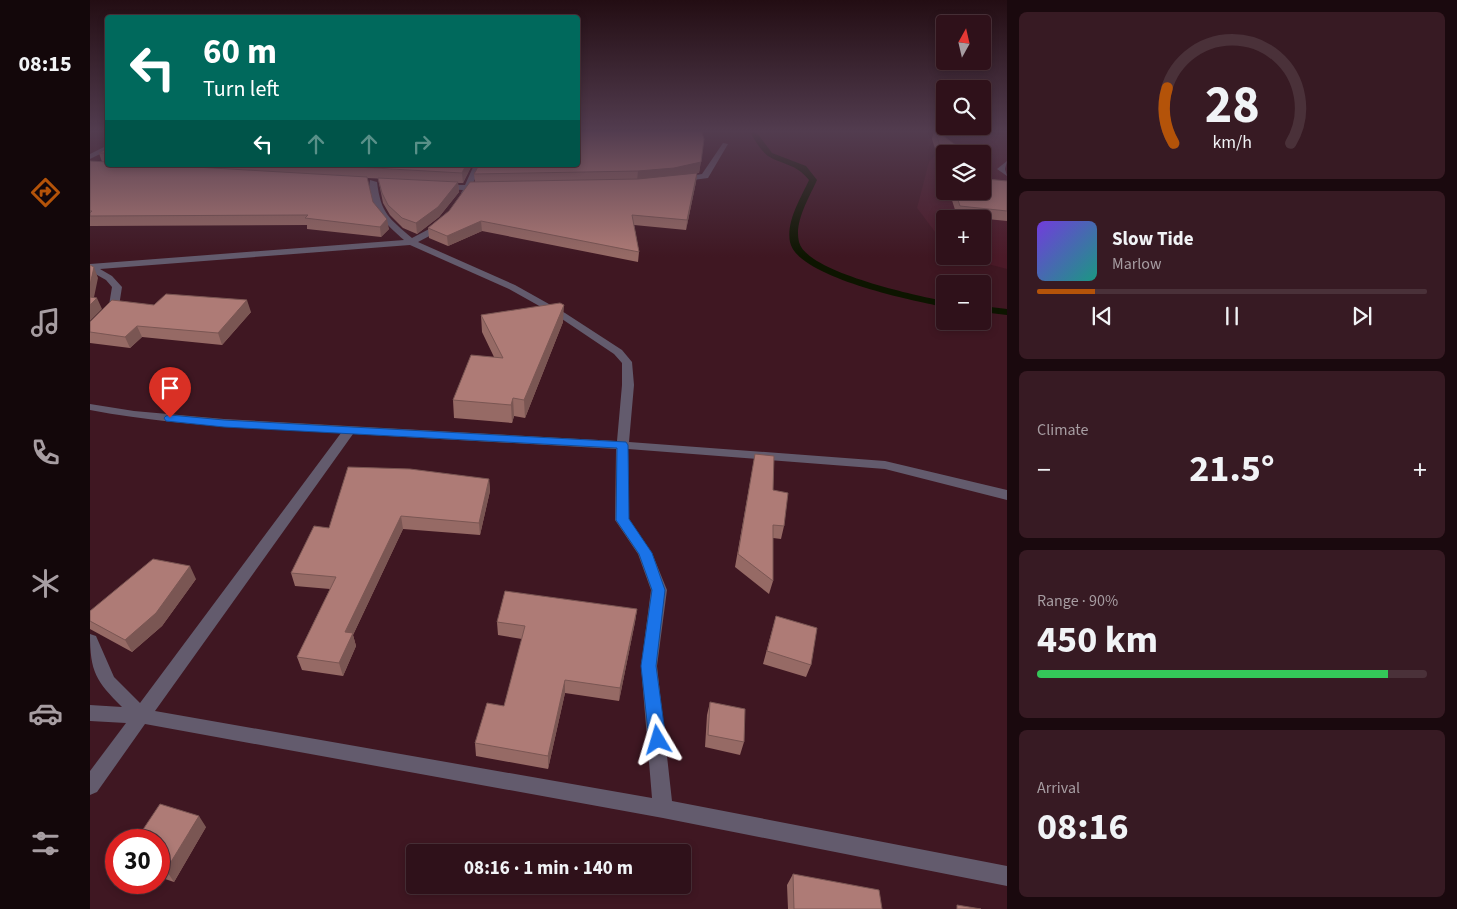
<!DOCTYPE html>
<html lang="en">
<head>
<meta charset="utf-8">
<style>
  body { margin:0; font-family:"Source Sans 3",sans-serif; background:#371a23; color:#f1f3f6; height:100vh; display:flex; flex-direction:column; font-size:19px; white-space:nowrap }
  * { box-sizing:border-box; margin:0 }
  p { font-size:16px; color:#a79da2 }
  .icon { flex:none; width:28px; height:28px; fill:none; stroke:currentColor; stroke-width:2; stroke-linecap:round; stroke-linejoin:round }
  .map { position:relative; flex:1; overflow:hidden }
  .details { display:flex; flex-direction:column; gap:12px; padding:12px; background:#1a090e; width:450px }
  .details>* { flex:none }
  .top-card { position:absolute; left:15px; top:15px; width:475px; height:152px; border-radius:5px; box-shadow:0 2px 8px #0003,0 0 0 1px #4a3139; background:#00695c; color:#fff; overflow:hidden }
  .needle { width:32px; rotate:8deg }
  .tools { position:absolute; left:846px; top:15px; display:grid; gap:10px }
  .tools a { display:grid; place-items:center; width:55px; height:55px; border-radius:5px; background:#2f111a; box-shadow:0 2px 8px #0003,0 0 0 1px #4a3139; font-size:25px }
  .speed { position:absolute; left:15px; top:829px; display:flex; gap:10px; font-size:25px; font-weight:700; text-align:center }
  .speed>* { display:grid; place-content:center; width:65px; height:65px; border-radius:50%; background:#2f111a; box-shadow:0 2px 8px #0003,0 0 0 1px #4a3139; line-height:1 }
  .speed .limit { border:8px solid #d22; background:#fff; color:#111 }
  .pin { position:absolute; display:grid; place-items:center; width:42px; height:42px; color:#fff; margin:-51px -21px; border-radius:50% 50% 50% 0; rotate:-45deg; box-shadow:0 0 5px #0007 }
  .pin .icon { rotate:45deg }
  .me { position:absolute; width:55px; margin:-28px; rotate:353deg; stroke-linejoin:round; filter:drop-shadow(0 0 4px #0008) }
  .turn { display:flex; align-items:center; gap:18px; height:105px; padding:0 15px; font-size:22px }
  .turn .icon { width:65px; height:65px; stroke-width:2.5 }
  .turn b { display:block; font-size:35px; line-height:42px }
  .lanes { display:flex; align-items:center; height:48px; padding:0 15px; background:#0003; justify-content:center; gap:25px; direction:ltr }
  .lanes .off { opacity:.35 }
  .big { font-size:38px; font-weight:700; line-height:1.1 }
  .details .widget { flex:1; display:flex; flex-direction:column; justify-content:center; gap:8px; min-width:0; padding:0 18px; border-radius:8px; background:#371a23 }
  .details .dial { align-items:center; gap:0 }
  .dial svg { height:130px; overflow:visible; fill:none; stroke:#4a3139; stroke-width:7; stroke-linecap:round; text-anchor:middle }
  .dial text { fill:#f1f3f6; stroke:none }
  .song { display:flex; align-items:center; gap:15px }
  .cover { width:60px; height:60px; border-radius:8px; background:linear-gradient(135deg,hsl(260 70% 55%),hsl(170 70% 35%)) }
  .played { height:5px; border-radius:2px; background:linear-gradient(90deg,#b45309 15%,#4a3139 15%) }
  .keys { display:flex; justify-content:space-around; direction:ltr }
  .heat { display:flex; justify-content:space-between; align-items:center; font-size:28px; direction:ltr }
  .charge { height:8px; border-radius:4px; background:linear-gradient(90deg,#34c759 90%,#4a3139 0) }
  .trip { position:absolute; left:316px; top:844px; width:285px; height:50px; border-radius:5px; background:#2f111a; box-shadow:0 2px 8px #0003,0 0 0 1px #4a3139; font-weight:700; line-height:50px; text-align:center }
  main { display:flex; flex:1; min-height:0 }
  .tabs { display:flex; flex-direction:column; width:90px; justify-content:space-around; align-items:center; background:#13070a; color:#a79da2 }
  .tabs .icon { width:35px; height:35px }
  .tabs .current { color:#b45309 }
  .tabs b { font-size:22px; color:#f1f3f6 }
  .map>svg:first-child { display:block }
  .built { fill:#4b1a28; fill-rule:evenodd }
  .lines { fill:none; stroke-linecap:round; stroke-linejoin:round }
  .stream { fill:#0d1500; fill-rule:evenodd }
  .minor { fill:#635b6d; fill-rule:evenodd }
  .wall { fill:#966a65 }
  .shaded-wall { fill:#7a5653 }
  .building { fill:#ae7b76; stroke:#7a5653 }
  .route { fill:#1a73e8; stroke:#114b97 }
</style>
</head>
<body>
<main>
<nav class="tabs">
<b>08:15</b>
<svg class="icon current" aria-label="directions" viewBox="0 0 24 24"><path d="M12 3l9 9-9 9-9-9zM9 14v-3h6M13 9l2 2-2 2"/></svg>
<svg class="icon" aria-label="music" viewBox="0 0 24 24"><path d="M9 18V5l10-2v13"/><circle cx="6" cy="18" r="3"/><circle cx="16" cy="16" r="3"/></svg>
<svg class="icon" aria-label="phone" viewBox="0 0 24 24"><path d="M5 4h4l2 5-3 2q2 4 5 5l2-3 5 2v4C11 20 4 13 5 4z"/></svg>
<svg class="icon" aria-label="climate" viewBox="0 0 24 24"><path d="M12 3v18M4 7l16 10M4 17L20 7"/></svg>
<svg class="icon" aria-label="car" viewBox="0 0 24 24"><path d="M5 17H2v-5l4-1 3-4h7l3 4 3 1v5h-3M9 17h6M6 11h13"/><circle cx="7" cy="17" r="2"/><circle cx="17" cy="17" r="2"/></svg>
<svg class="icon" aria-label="filters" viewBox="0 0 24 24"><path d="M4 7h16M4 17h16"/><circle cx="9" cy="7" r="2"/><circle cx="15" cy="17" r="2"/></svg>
</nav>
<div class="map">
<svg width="917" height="909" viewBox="0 0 917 909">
  <rect width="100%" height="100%" fill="#3f1722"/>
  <path class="built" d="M 897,134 L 917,135 L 917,269 L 867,256 L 892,256 L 892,219 L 855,219 L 855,245 L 827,208 L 839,162 L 858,142 ZM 855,154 L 892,154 L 892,191 L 855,191 Z"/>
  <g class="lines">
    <path class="stream" d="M 659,130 L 665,130 L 682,153 L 716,166 L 727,180 C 719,198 704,222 709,242 C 716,272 827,296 855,301 L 855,307 C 823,301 707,277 700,242 C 696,221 711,198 719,180 C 705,163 695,166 678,156 C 670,150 664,139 659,130 Z
      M 892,306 L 917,309 L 917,315 L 892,312 Z"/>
    <path class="minor" d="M 633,143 L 638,144 L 618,178 L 588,182 L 588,178 L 612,174 Z
      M 18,145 L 18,150 L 0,159 L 0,154 Z
      M 917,161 L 915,169 L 917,176 L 907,169 Z
      M 384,165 L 392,165 L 382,185 L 397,186 L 397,190 L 380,190 L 375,195 L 371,193 L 373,190 L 351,189 L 347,187 L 351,185 L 375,185 Z
      M 280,180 L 287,182 C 291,214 299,218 322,238 L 341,228 L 348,221 L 354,221 L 355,223 L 347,232 L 328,242 L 425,285 L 475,313 L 532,350 L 542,362 L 544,385 L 539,442 L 795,461 L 917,490 L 917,500 L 795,469 L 538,449 L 539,519 L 562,553 L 577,590 L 567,666 L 582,801 L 917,866 L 917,886 L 573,818 L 55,724 L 7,792 L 0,795 L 0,771 L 36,723 L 0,721 L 0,705 L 32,707 C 6,681 0,672 0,634 L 6,636 L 24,677 L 50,703 L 251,433 C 167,428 83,426 0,410 L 0,404 L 44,411 L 134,419 L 527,441 L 532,385 L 532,363 L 524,354 L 469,317 L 419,289 L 320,245 L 10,269 L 22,276 L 32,287 L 29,306 L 4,332 L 0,333 L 0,324 L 19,305 L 22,287 L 16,280 L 0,271 L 0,264 L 314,240 C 297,225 275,206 280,180 ZM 263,434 L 526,449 L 525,520 L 548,554 L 561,590 L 551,666 L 562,798 L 65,711 Z"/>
  </g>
  <path class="wall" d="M 844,130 L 855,154 L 855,187 L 850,184 L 853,174 L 842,139 Z
    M 614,139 L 609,173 L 607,173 L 606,182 L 596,230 L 544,225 L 549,252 L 548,262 L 392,231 L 358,246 L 339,238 L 338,228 L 359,211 L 385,182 L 384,174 Z
    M 18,148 L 18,165 L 382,165 L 373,183 L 368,183 L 369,192 L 349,217 L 327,234 L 313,228 L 300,215 L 293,203 L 288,178 L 299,179 L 277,178 L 283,202 L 299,229 L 291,237 L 217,229 L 217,225 L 0,226 L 0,161 L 12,162 L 9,153 Z
    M 896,179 L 917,181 L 917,221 L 867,216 L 859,191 L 892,191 Z
    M 64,305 L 161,312 L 132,345 L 52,337 L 40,348 L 0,343 L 0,322 Z
    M 391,315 L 473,322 L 435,418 L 424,416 L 422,423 L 364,418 L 363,400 L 404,357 L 392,332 Z
    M 665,454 L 694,526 L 691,539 L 683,538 L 683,581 L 679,594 L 645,567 Z
    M 399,479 L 400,491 L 390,535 L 313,529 L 263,635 L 266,646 L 253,676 L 212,670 L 207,657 L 240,589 L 205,586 L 201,573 L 239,528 Z
    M 106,579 L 72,626 L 42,652 L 0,629 L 0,611 Z
    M 547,609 L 545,622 L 529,701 L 475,693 L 458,769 L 386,756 L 385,743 L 414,706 L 432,639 L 408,635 L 407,622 Z
    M 686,616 L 721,665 L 716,677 L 673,664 Z
    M 620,702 L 654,742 L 650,755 L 615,747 L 617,715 Z
    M 116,827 L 84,882 L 69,877 L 69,840 Z
    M 703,874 L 792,909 L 698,909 L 697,885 Z"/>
  <path class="shaded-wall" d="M 611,162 L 609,173 L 607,173 L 606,182 L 596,230 L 597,220 L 547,181 L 548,171 Z
    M 376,165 L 382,165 L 373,183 L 372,173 Z
    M 368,182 L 369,192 L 349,217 L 327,234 L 326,223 Z
    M 297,219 L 299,229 L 291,237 L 290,227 Z
    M 391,221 L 392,231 L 358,246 L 357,236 Z
    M 4,267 L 8,278 L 3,302 L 7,298 L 12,309 L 0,321 L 0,285 Z
    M 157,300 L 161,312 L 132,345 L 128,333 Z
    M 474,305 L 473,322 L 435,418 L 434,400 Z
    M 47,326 L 52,337 L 40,348 L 35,337 Z
    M 423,398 L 424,416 L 422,423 L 421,405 Z
    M 399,479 L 400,491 L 390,535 L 389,523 Z
    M 311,516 L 313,529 L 263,635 L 266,646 L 253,676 L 249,663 L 255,632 Z
    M 100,566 L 106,579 L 72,626 L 42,652 L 35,640 Z
    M 547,609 L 545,622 L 529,701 L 530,688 Z
    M 475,680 L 475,693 L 458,769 L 458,756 Z
    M 109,816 L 116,827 L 84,882 L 76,870 Z"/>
  <path class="building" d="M 488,130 L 611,130 L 614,139 L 611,162 L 584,168 L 548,171 L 384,174 L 389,165 L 488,165 Z
    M 845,130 L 878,154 L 855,154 L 855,162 Z
    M 18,148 L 18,153 L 9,153 Z
    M 0,161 L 18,162 L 18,165 L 71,165 L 277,177 L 283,202 L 297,219 L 290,227 L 215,218 L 218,215 L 0,216 L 0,213 L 2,211 L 0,211 Z
    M 231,165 L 376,165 L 372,173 Z
    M 892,172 L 896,179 L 917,181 L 917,211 L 870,206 L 865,191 L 892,191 Z
    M 607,173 L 597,220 L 542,215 L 549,252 L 391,221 L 357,236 L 338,228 L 359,211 L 380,182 L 548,179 Z
    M 288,178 L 368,182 L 348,207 L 326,223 L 312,218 L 298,205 L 292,193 Z
    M 0,265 L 4,267 L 0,285 Z
    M 76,294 L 157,300 L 128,333 L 47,326 L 35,337 L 0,332 L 0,322 L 22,300 L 64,305 Z
    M 0,297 L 7,298 L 0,305 Z
    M 470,303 L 474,305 L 434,400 L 423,398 L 421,405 L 363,400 L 381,355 L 413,358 L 391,315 Z
    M 665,454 L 684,456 L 683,490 L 698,493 L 694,526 L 683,525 L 683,581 L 648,554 Z
    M 258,467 L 320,469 L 399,479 L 389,523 L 311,516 L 255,632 L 263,633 L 249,663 L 207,657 L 246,577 L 201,573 L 224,526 L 239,528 Z
    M 63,559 L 100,566 L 66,613 L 35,640 L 0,621 L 0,611 Z
    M 415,591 L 547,609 L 530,688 L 475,680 L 458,756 L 385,743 L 397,703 L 414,706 L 435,626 L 407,622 Z
    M 686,616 L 727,628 L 721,665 L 677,651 Z
    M 620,702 L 655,709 L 654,742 L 618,735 Z
    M 70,804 L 109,816 L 76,870 L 69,868 L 69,840 L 46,840 Z
    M 703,874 L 789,890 L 792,909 L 704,909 Z
    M 867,905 L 891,909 L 867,909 Z"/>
  <linearGradient id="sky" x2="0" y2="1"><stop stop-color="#230d13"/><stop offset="0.51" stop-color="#523c4f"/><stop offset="1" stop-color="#523c4f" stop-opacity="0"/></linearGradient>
  <rect width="917" height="257" fill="url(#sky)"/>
  <path class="route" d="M 80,415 L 134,420 L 536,442 L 538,445 L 539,519 L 562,553 L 575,590 L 566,666 L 576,740 L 573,746 L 568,748 L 562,746 L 559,740 L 551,666 L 562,590 L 549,554 L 526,520 L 527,448 L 134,427 L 76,421 L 74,418 L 76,416 Z"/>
</svg>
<div class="tools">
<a><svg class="needle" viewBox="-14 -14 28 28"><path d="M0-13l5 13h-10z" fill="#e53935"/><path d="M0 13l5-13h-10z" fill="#a79da2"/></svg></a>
<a><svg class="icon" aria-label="search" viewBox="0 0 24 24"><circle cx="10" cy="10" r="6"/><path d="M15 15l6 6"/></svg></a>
<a><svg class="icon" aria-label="layers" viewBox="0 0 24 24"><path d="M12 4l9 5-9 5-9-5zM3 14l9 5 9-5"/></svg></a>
<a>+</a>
<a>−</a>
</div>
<div class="speed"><div class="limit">30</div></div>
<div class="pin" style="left:80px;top:418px;background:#d93025"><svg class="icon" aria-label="arrive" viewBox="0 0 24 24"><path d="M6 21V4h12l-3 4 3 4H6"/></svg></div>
<svg class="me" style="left:568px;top:740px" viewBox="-20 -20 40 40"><path d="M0-17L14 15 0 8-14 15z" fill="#1a73e8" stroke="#fff" stroke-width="4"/></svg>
<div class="trip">08:16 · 1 min · 140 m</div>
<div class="top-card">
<div class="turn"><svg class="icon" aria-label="left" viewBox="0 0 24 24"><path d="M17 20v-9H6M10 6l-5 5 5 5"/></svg><div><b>60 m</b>Turn left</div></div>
<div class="lanes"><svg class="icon" aria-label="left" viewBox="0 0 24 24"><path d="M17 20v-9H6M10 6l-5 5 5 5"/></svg><svg class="icon off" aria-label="ahead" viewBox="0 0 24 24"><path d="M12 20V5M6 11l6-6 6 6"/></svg><svg class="icon off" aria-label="ahead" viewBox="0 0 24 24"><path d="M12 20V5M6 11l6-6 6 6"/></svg><svg class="icon off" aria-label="right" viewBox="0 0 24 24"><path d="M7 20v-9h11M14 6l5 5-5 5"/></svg></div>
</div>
</div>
<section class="details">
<div class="widget dial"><svg viewBox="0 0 100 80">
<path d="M14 69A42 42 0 1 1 86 69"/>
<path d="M14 69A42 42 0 0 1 10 35" stroke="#b45309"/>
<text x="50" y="56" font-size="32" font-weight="700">28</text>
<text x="50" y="72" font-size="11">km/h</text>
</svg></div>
<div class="widget">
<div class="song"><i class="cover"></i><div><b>Slow Tide</b><p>Marlow</p></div></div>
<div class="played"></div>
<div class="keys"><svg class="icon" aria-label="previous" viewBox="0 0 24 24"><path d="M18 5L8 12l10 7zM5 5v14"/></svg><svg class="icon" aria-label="pause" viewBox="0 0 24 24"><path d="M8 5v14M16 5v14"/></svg><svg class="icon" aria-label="next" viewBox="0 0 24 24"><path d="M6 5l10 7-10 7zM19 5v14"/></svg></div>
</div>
<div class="widget"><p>Climate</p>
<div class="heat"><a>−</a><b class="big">21.5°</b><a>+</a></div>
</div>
<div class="widget"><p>Range · 90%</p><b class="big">450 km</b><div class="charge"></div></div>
<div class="widget"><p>Arrival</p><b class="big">08:16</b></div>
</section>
</main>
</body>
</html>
